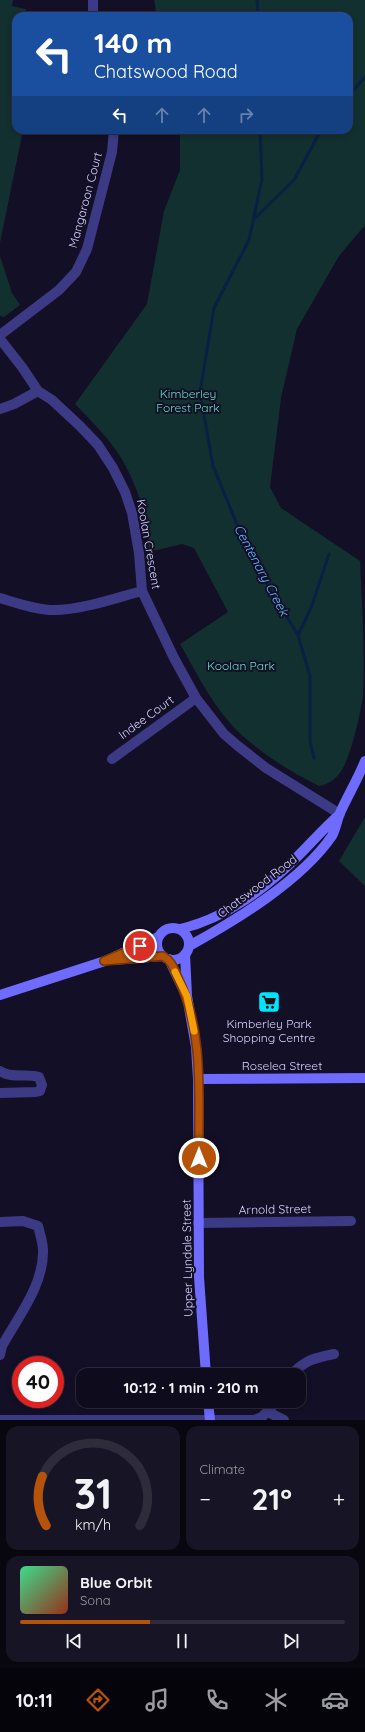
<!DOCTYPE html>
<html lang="en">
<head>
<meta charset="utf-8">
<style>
  body { margin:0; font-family:Quicksand,sans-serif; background:#171425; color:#f1f3f6; height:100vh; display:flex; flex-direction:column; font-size:15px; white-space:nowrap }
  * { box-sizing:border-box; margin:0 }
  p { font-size:13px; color:#9b9ba3 }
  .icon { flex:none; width:22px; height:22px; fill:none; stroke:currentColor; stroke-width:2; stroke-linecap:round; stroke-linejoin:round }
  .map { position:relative; height:1420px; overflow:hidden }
  .side { display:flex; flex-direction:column; gap:6px; padding:6px; background:#08060f; flex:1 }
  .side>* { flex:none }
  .top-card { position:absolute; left:12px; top:12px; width:341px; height:122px; border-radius:12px; box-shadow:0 2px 6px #0003,0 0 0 1px #2e2b3b; background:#1a4fa0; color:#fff; overflow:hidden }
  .speed { position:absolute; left:12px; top:1356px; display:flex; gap:8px; font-size:20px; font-weight:700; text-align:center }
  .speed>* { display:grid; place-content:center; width:52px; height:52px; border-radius:50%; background:#0e0b1c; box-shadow:0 2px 6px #0003,0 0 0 1px #2e2b3b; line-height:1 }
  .speed .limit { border:6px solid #d22; background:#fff; color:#111 }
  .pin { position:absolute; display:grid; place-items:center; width:34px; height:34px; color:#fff; margin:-17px; border:2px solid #fff; border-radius:50%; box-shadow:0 1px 4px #0007 }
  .me { position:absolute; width:44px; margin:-22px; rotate:0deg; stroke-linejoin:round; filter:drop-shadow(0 0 3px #0008) }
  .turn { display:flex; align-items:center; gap:14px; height:84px; padding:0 16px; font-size:18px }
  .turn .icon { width:52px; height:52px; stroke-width:2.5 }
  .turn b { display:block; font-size:28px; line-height:34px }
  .lanes { display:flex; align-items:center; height:38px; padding:0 16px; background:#0003; justify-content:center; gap:20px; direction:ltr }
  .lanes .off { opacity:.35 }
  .big { font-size:30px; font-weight:700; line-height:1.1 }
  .side .widget { flex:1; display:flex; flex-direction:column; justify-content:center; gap:6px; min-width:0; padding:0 14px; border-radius:12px; background:#171425 }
  .side .dial { align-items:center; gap:0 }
  .dial svg { height:104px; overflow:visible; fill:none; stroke:#2e2b3b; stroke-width:7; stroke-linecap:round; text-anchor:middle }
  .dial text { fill:#f1f3f6; stroke:none }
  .song { display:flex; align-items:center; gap:12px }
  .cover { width:48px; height:48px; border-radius:6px; background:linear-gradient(135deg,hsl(150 70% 55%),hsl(10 70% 35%)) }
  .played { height:4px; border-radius:2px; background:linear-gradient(90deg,#b45309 40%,#2e2b3b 40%) }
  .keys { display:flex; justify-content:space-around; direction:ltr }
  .heat { display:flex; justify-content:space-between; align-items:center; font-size:22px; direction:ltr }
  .side .tiles { flex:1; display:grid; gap:6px; grid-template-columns:1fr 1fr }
  .widget:last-child { grid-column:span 2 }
  .trip { position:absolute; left:76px; top:1368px; width:230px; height:40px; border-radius:12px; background:#0e0b1c; box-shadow:0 2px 6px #0003,0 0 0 1px #2e2b3b; font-weight:700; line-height:40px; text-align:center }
  .dock { display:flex; height:64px; justify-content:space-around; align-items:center; background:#06040b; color:#9b9ba3 }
  .dock .icon { width:28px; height:28px }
  .dock .selected { color:#b45309 }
  .dock b { font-size:18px; color:#f1f3f6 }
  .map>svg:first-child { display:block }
  .green { fill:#12302f }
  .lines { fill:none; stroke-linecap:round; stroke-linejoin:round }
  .stream { stroke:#0a1f44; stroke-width:3 }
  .street { stroke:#3d3a85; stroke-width:10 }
  .secondary { stroke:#6f6bff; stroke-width:10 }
  .route-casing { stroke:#753606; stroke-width:10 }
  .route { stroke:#b45309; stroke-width:7 }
  .slow { stroke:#f59e0b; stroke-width:7 }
  .labels { text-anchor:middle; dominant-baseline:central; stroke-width:4; stroke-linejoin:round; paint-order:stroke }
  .street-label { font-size:12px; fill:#d9d4ff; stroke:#130f26 }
  .park-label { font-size:12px; fill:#5fe0c0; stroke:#130f26 }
  .poi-label { font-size:12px; fill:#d9d4ff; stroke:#130f26 }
  .water-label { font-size:13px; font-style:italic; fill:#62b6ff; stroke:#130f26 }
</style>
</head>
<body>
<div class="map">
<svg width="365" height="1420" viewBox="0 0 365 1420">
  <rect width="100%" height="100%" fill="#130f26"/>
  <path class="green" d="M 0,0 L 13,0 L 12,6 L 26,9 L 27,16 L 16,16 L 16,130 L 23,130 L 0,243 Z
    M 154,0 L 365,0 L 365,225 L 339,256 L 297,329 L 281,398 L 270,487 L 281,508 L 360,561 C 362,603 365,653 363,695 C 361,712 350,762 339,774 C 334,780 327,785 319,786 C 287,770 253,749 229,722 C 209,699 195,670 180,644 L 228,612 L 194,548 L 182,544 L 149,552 C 149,521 138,488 123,461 C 111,440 92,422 75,404 L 147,304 L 164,211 L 180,170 L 180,130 L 349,130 L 349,16 L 157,16 Z
    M 0,256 L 12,293 L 20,305 L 4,317 L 0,316 Z
    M 365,817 L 365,886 L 339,861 Z"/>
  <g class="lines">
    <path class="stream" d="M 257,0 L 258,16
      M 349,95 L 365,77
      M 260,130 L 262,179 L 249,240 L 214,308 L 200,392 L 213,466 L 243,539 L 271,591 L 298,635 L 310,676 L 310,742 L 314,758
      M 254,219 L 294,180 L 321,130
      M 298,635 L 311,608 L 329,554"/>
    <path class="street" d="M 93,0 L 93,16
      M 0,335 L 59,290 L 76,272 L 87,249 L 112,152 L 114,130
      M 0,339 L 22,367 L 38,391 L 52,400 L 80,426 L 98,445 L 113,468 L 125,492 L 132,513 L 139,553 L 142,591 L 174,658 L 196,698 L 224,734 L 238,746 L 266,768 L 340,814
      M 0,409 L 14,404 L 38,391
      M 0,598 C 17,603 36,610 54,610 C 82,610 115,598 142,591
      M 112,759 L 196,698
      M 0,1071 C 11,1079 27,1073 39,1077 L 42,1085 L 40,1091 L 36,1092 L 0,1093
      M 0,1222 L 23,1221 L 38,1226 C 40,1234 43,1243 43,1250 C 44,1285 18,1317 2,1346 L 0,1355
      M 198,1223 L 351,1221
      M 291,1375 C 305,1360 314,1358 334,1354
      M 268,1412 L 284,1420
      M 0,1420 L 254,1420 L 262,1417 L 277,1401"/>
    <path class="secondary" d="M157 944a16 16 0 1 1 32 0a16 16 0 1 1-32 0Z
      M 180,929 C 226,918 268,887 300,854 C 313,841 325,827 339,815
      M 189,946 C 236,920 301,881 332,836 C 336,829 337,820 340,813 C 348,795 358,779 365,761
      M 185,954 L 187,996 L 196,1047 L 198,1079 L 199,1277 L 206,1375
      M 169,959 L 185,993
      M 113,960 L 163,956
      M 0,995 L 105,961 L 158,937
      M 198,1079 L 365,1078
      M 208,1401 L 210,1420"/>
  </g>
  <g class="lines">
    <g class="route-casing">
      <path id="route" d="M 140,946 L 104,961 L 163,956 C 172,961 174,969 178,978 C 205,1033 198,1099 199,1158"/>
    </g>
    <use href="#route" class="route"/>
    <path class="slow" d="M 175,972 L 187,996 L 194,1031"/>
  </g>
  <defs>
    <g id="supermarket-square" transform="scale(1.15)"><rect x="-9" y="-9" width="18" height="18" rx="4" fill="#00e5ff" stroke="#130f26"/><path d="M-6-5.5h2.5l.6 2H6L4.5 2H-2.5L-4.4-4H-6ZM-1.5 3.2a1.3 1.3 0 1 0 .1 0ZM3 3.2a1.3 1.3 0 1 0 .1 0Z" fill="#111"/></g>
  </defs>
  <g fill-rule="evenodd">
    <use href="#supermarket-square" x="269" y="1002"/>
  </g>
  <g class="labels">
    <g class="street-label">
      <text transform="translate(85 200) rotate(-75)">Mangaroon Court</text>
      <text transform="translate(149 544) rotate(80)">Koolan Crescent</text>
      <text transform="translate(146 717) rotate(-36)">Indee Court</text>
      <text transform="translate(257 886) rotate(-37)">Chatswood Road</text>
      <text x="282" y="1065">Roselea Street</text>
      <text transform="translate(275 1209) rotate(-1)">Arnold Street</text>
      <text transform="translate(187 1258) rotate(-91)">Upper Lyndale Street</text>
    </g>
    <g class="park-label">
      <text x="188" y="393">Kimberley<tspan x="188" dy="14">Forest Park</tspan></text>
      <text x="241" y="665">Koolan Park</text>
    </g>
    <g class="poi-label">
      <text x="269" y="1023">Kimberley Park<tspan x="269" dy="14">Shopping Centre</tspan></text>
    </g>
    <g class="water-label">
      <text transform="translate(262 570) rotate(62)">Centenary Creek</text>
    </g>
  </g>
</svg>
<div class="speed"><div class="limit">40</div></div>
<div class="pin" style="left:140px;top:946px;background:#d93025"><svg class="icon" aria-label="arrive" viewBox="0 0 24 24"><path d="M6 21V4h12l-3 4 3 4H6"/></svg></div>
<svg class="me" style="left:199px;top:1158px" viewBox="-20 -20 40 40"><circle r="17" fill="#b45309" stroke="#fff" stroke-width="3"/><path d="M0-11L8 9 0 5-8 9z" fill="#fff"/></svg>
<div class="trip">10:12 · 1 min · 210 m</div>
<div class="top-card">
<div class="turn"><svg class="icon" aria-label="left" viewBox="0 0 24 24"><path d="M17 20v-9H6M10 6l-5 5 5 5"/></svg><div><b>140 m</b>Chatswood Road</div></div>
<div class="lanes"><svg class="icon" aria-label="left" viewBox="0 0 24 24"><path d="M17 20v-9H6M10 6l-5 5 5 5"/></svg><svg class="icon off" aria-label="ahead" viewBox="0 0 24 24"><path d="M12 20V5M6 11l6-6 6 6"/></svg><svg class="icon off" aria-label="ahead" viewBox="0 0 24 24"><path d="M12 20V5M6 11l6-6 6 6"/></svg><svg class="icon off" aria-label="right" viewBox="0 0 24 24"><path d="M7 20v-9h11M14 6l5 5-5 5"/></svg></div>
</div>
</div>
<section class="side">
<div class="tiles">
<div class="widget dial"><svg viewBox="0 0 100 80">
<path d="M14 69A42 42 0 1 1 86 69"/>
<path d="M14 69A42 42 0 0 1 11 31" stroke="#b45309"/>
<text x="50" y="56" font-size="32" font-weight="700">31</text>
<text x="50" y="72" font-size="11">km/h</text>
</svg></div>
<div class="widget"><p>Climate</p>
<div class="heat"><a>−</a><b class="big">21°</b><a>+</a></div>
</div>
<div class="widget">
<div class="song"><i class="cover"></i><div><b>Blue Orbit</b><p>Sona</p></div></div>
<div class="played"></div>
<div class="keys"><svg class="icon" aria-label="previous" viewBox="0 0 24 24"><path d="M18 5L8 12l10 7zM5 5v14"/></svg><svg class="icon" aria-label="pause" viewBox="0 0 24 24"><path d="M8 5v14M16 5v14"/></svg><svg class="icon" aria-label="next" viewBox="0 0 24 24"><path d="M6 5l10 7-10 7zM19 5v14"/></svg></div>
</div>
</div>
</section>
<nav class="dock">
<b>10:11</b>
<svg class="icon selected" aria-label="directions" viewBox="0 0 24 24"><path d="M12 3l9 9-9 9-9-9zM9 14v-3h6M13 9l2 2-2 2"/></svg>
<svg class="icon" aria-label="music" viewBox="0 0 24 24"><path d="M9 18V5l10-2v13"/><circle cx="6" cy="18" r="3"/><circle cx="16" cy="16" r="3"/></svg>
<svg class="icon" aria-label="phone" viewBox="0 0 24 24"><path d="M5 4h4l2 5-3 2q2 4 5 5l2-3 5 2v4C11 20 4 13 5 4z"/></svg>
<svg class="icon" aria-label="climate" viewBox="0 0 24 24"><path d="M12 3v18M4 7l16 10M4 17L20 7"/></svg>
<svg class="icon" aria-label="car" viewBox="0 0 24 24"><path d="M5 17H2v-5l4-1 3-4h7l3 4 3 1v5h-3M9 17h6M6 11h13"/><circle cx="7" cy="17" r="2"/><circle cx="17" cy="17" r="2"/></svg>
</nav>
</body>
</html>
